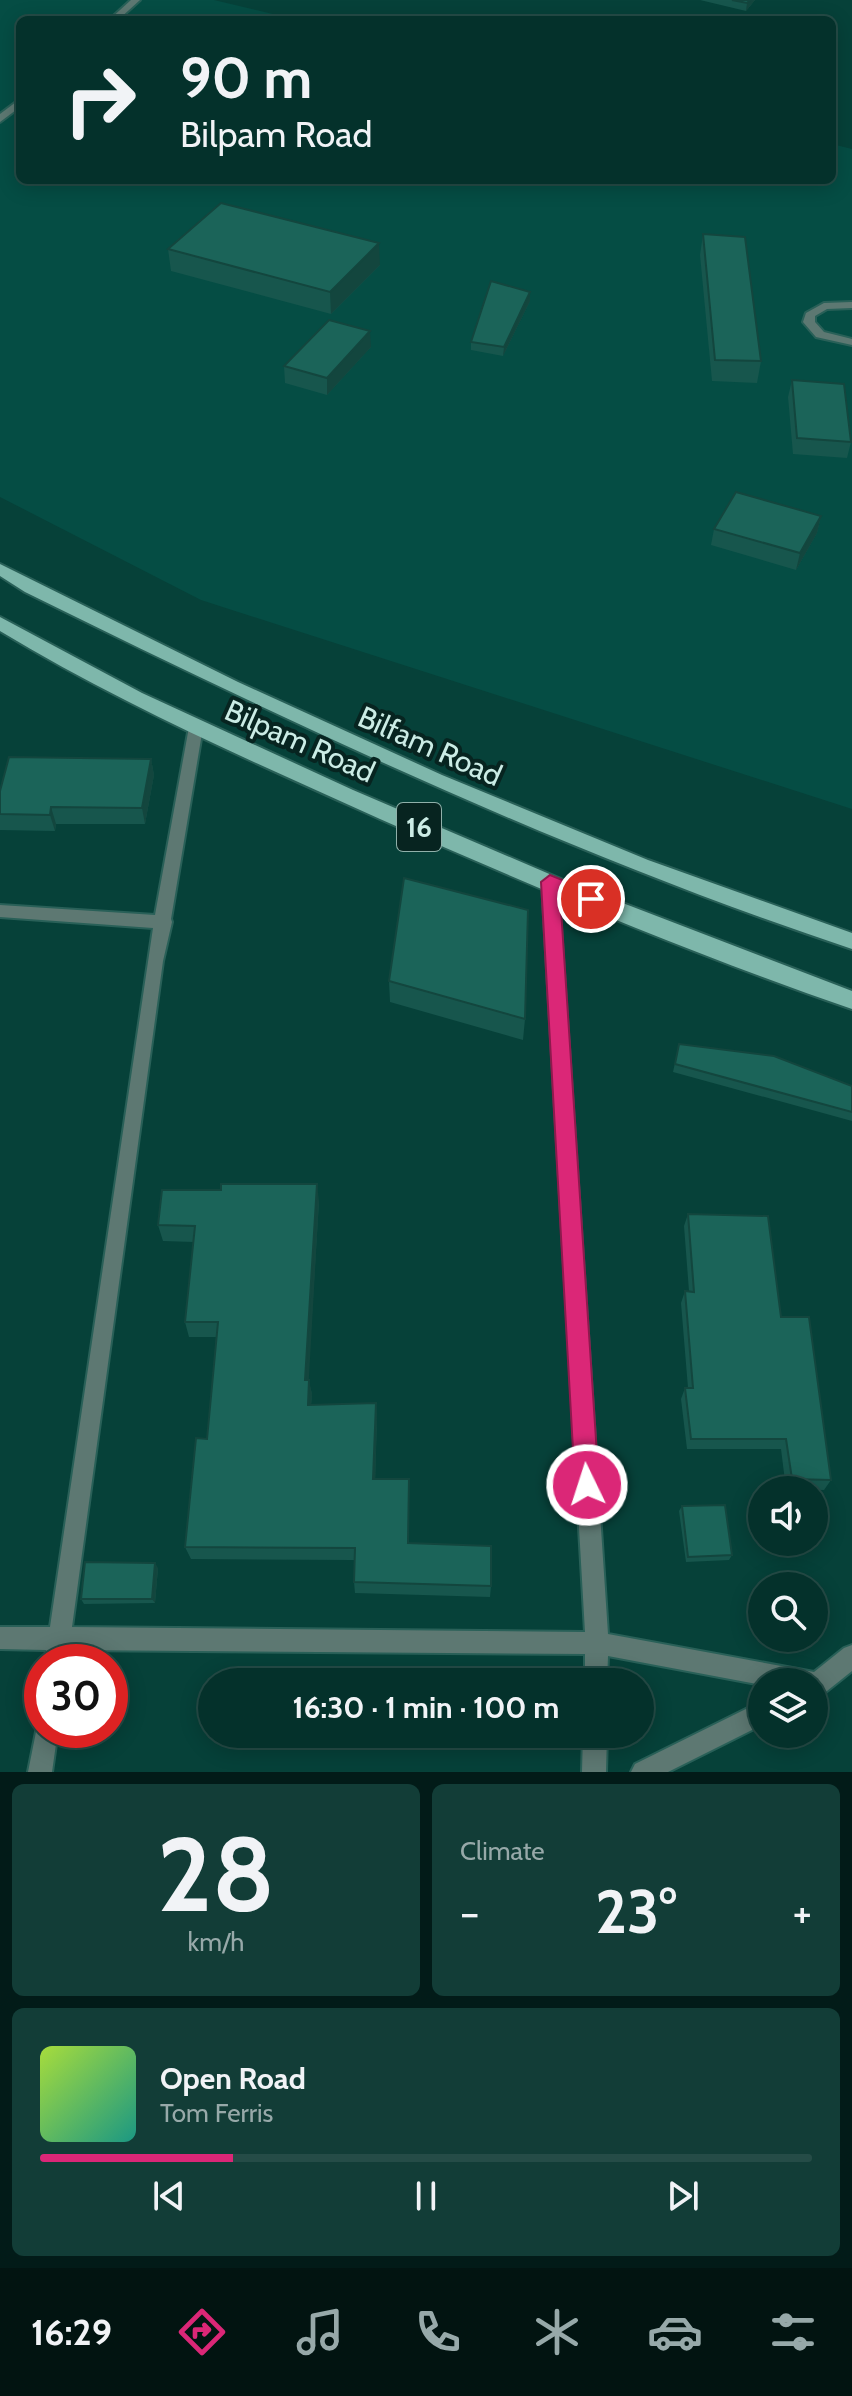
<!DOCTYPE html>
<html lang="en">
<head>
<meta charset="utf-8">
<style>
  body { margin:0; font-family:Cabin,sans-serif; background:#123d37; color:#f1f3f6; height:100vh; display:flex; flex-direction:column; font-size:30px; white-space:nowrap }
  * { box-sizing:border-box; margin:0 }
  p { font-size:26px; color:#97a9a9 }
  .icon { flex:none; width:44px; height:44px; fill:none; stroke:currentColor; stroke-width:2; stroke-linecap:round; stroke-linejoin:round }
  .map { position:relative; height:1772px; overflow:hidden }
  .panel { display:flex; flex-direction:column; gap:12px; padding:12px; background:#021b18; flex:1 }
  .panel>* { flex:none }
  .hud { position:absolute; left:16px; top:16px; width:820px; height:168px; border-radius:12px; box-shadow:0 4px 20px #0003,0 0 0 2px #254c47; background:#04312b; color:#f1f3f6; overflow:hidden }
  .fabs { position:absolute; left:748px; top:1476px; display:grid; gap:16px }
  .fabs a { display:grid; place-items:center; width:80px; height:80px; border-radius:50%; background:#04312b; box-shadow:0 4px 20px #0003,0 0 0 2px #254c47; font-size:40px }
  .speed { position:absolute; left:24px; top:1644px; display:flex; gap:16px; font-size:40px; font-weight:700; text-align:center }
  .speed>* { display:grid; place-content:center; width:104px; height:104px; border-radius:50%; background:#04312b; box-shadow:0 4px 20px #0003,0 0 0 2px #254c47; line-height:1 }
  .speed .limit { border:12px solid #d22; background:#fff; color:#111 }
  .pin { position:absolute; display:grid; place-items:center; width:68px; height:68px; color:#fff; margin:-34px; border:4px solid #fff; border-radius:50%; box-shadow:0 2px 8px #0007 }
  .me { position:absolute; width:88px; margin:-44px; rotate:356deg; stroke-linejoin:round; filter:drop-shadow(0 0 6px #0008) }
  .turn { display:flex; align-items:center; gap:28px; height:168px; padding:0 32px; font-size:36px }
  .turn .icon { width:104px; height:104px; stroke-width:2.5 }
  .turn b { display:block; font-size:56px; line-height:68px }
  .big { font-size:60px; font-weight:700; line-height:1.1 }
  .panel .card { flex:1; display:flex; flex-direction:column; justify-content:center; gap:12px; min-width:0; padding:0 28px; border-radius:12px; background:#123d37 }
  .panel .dial { align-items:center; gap:0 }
  .dial b { font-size:104px; line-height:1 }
  .song { display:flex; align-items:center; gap:24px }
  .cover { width:96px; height:96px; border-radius:12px; background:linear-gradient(135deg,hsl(80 70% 55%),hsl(170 70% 35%)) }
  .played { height:8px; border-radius:4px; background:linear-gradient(90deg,#db2777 25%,#254c47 25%) }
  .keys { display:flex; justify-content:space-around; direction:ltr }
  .heat { display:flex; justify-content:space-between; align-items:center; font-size:44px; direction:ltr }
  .panel .tiles { flex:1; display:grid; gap:12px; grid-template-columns:1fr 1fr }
  .card:last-child { grid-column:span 2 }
  .trip { position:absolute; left:198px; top:1668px; width:456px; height:80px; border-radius:40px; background:#04312b; box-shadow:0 4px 20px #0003,0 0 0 2px #254c47; font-weight:700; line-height:80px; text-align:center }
  .tab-bar { display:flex; height:128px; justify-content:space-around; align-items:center; background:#021411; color:#97a9a9 }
  .tab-bar .icon { width:56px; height:56px }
  .tab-bar .selected { color:#db2777 }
  .tab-bar b { font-size:36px; color:#f1f3f6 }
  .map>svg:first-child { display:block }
  .built { fill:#054d44 }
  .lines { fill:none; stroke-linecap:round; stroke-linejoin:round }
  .service-casing { stroke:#296058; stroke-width:4 }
  .minor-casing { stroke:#296058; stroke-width:4 }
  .primary-casing { stroke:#296058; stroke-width:4 }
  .service { fill:#5d7872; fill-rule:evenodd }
  .minor { fill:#5d7872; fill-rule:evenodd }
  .primary { fill:#7eb7ab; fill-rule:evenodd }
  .wall { fill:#17564d }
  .shaded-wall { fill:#13463e }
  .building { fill:#1b6459; stroke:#13463e; stroke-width:2 }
  .route { fill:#db2777; stroke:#8e194d; stroke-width:2 }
  .labels { text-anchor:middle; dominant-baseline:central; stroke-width:8; stroke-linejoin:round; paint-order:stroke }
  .shield { fill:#072420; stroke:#90b0aa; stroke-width:2 }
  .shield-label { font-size:28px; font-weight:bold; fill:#cbece5 }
  .street-label { font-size:30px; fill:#cbece5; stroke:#072420 }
</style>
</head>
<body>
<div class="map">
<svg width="852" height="1772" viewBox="0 0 852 1772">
  <rect width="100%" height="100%" fill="#064139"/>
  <path class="built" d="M 0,0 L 214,0 L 298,20 L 20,20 L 20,180 L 832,180 L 832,144 L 852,149 L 852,809 L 201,600 L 0,497 Z"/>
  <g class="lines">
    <g class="service-casing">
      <path id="service" d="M 852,302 L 852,308 L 827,309 L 815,316 L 815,322 L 824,332 L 852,339 L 852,345 L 816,337 L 803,322 L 806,313 L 824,303 Z"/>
    </g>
    <g class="minor-casing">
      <path id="minor" d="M 131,0 L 140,0 L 118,20 L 109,20 Z
        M 20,99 L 20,107 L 0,122 L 0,114 Z
        M 196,722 L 203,727 L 171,919 L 172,922 L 163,961 L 72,1627 L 585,1632 L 542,882 L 544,878 L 556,878 L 558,882 L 608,1634 L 814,1672 L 844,1648 L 852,1645 L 852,1671 L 822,1695 L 814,1699 L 814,1682 L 762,1682 L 762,1685 L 608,1656 L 607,1682 L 585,1682 L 585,1654 L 69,1650 L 67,1662 L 45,1662 L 46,1650 L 0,1649 L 0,1627 L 50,1627 L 153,928 L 0,917 L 0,905 L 155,915 L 189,727 Z
        M 762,1701 L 762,1725 L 668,1772 L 631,1772 L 635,1764 Z
        M 42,1720 L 42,1730 L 58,1730 L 52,1772 L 28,1772 L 38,1722 Z
        M 583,1734 L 607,1734 L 606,1772 L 582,1772 Z"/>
    </g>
    <g class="primary-casing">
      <path id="primary" d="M 0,564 L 238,682 L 442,775 L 648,860 L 852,933 L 852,949 C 566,854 295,725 25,592 L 0,576 Z
        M 0,617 L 142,693 L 353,790 L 568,882 L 852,991 L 852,1009 C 692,954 534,887 380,819 C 251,761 121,704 0,631 Z"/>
    </g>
    <use href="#service" class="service"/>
    <use href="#minor" class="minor"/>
    <use href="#primary" class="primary"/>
  </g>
  <path class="wall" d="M 700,0 L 755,0 L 746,11 Z
    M 703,234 L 761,361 L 757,383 L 712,381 L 700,255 Z
    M 168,249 L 380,265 L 331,314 L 171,271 Z
    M 530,301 L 503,356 L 471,350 L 471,342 Z
    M 371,347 L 327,395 L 285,383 L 284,366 Z
    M 792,380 L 851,442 L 847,458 L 793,454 L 788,397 Z
    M 821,516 L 817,533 L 796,570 L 711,545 L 714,529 Z
    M 151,759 L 154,775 L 145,824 L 56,824 L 55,831 L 0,830 L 0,791 Z
    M 389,981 L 525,1019 L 523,1040 L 390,1002 Z
    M 679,1044 L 852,1086 L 852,1121 L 673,1072 Z
    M 319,1201 L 308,1380 L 312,1394 L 311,1405 L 376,1403 L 377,1418 L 375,1479 L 409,1492 L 408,1543 L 491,1586 L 490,1597 L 355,1593 L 354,1582 L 354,1560 L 191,1559 L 185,1547 L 207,1439 L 216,1337 L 189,1337 L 185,1322 L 194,1242 L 163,1241 L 158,1225 Z
    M 688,1214 L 781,1317 L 831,1480 L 824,1490 L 786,1489 L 781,1449 L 687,1449 L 681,1399 L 685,1388 L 688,1388 L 681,1303 L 685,1291 L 689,1291 L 684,1226 Z
    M 682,1506 L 732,1555 L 729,1560 L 686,1562 L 679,1511 Z
    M 158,1568 L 155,1603 L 84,1604 L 81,1599 Z"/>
  <path class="shaded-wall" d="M 750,0 L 755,0 L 746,11 L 747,3 Z
    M 379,243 L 380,265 L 331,314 L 330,292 Z
    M 530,292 L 530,301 L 503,356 L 504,347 Z
    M 370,331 L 371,347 L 327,395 L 327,378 Z
    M 821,516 L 817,533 L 796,570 L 800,553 Z
    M 151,759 L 154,775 L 145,824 L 142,808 Z
    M 51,807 L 56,824 L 55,831 L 50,815 Z
    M 317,1184 L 319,1201 L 308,1394 L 305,1380 Z
    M 309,1380 L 312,1394 L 310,1419 L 308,1405 Z
    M 376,1403 L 377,1418 L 375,1492 L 373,1479 Z
    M 155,1563 L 158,1568 L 155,1603 L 152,1599 Z"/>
  <path class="building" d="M 732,0 L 750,0 L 747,3 Z
    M 221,203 L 379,243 L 330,292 L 168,249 Z
    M 703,234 L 745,237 L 761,361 L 715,360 Z
    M 491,281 L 530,292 L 504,347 L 471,342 Z
    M 329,320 L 370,331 L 327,378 L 284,366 Z
    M 792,380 L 844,384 L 851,442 L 797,438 Z
    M 736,492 L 821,516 L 800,553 L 714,529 Z
    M 9,757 L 151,759 L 142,808 L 51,807 L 50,815 L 0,814 L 0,791 Z
    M 404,878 L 528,910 L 525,1019 L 389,981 Z
    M 679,1044 L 774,1056 L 852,1086 L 852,1112 L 675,1064 Z
    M 221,1184 L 317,1184 L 305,1380 L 309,1380 L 308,1405 L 376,1403 L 373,1479 L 409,1479 L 408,1543 L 491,1546 L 491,1586 L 354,1582 L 355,1548 L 185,1547 L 196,1438 L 207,1439 L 218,1322 L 185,1322 L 195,1226 L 158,1225 L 162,1190 L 221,1190 Z
    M 688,1214 L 768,1216 L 781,1317 L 809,1317 L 831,1480 L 792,1479 L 786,1439 L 691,1439 L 685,1388 L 693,1388 L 685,1291 L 694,1292 Z
    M 725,1505 L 732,1555 L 688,1557 L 682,1506 Z
    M 85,1562 L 155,1563 L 152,1599 L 81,1599 Z"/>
  <path class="route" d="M 550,875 L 597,894 L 600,899 L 591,906 L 560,894 L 599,1485 L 596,1493 L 587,1497 L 579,1493 L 575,1485 L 541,882 Z"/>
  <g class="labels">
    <rect class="shield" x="397" y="803" width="44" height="48" rx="6"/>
    <g class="shield-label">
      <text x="419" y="827">16</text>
    </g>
    <g class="street-label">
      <text transform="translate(300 741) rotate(24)">Bilpam Road</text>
      <text transform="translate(430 746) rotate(24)">Bilfam Road</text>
    </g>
  </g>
</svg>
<div class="fabs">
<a><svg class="icon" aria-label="sound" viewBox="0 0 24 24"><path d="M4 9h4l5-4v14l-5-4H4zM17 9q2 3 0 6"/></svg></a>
<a><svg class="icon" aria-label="search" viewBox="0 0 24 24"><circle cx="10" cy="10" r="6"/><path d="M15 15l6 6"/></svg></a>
<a><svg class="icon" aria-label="layers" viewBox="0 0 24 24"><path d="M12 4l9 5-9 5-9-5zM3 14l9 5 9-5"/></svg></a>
</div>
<div class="speed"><div class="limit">30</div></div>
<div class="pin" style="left:591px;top:899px;background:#d93025"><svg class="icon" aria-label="arrive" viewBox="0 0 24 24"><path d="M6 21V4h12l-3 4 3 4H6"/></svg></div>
<svg class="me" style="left:587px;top:1485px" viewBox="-20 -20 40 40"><circle r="17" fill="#db2777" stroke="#fff" stroke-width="3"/><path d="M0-11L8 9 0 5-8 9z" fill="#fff"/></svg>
<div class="trip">16:30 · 1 min · 100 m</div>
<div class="hud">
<div class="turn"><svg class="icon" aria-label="right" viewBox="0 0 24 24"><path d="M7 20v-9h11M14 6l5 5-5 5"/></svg><div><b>90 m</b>Bilpam Road</div></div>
</div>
</div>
<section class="panel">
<div class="tiles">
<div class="card dial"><b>28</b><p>km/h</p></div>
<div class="card"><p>Climate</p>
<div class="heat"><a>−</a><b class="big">23°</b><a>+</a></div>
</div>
<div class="card">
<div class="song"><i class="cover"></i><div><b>Open Road</b><p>Tom Ferris</p></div></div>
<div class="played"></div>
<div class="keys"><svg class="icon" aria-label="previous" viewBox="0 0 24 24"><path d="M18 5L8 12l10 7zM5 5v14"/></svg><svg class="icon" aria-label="pause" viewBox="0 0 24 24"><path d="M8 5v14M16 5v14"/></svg><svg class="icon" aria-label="next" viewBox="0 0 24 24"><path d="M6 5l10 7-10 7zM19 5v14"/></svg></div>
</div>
</div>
</section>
<nav class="tab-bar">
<b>16:29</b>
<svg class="icon selected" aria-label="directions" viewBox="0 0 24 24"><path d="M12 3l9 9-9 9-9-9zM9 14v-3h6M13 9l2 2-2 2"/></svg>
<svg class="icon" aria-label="music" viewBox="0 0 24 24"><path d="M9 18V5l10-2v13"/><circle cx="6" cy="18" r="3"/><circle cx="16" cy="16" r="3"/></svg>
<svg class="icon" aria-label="phone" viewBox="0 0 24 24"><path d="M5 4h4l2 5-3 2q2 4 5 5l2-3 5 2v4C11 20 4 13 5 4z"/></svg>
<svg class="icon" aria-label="climate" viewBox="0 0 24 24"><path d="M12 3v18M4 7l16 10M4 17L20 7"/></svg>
<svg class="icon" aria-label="car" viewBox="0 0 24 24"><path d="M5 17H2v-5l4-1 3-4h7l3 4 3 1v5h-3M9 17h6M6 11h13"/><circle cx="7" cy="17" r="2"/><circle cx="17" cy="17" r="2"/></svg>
<svg class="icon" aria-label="filters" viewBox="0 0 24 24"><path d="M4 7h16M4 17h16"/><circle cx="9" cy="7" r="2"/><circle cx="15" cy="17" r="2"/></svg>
</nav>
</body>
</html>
